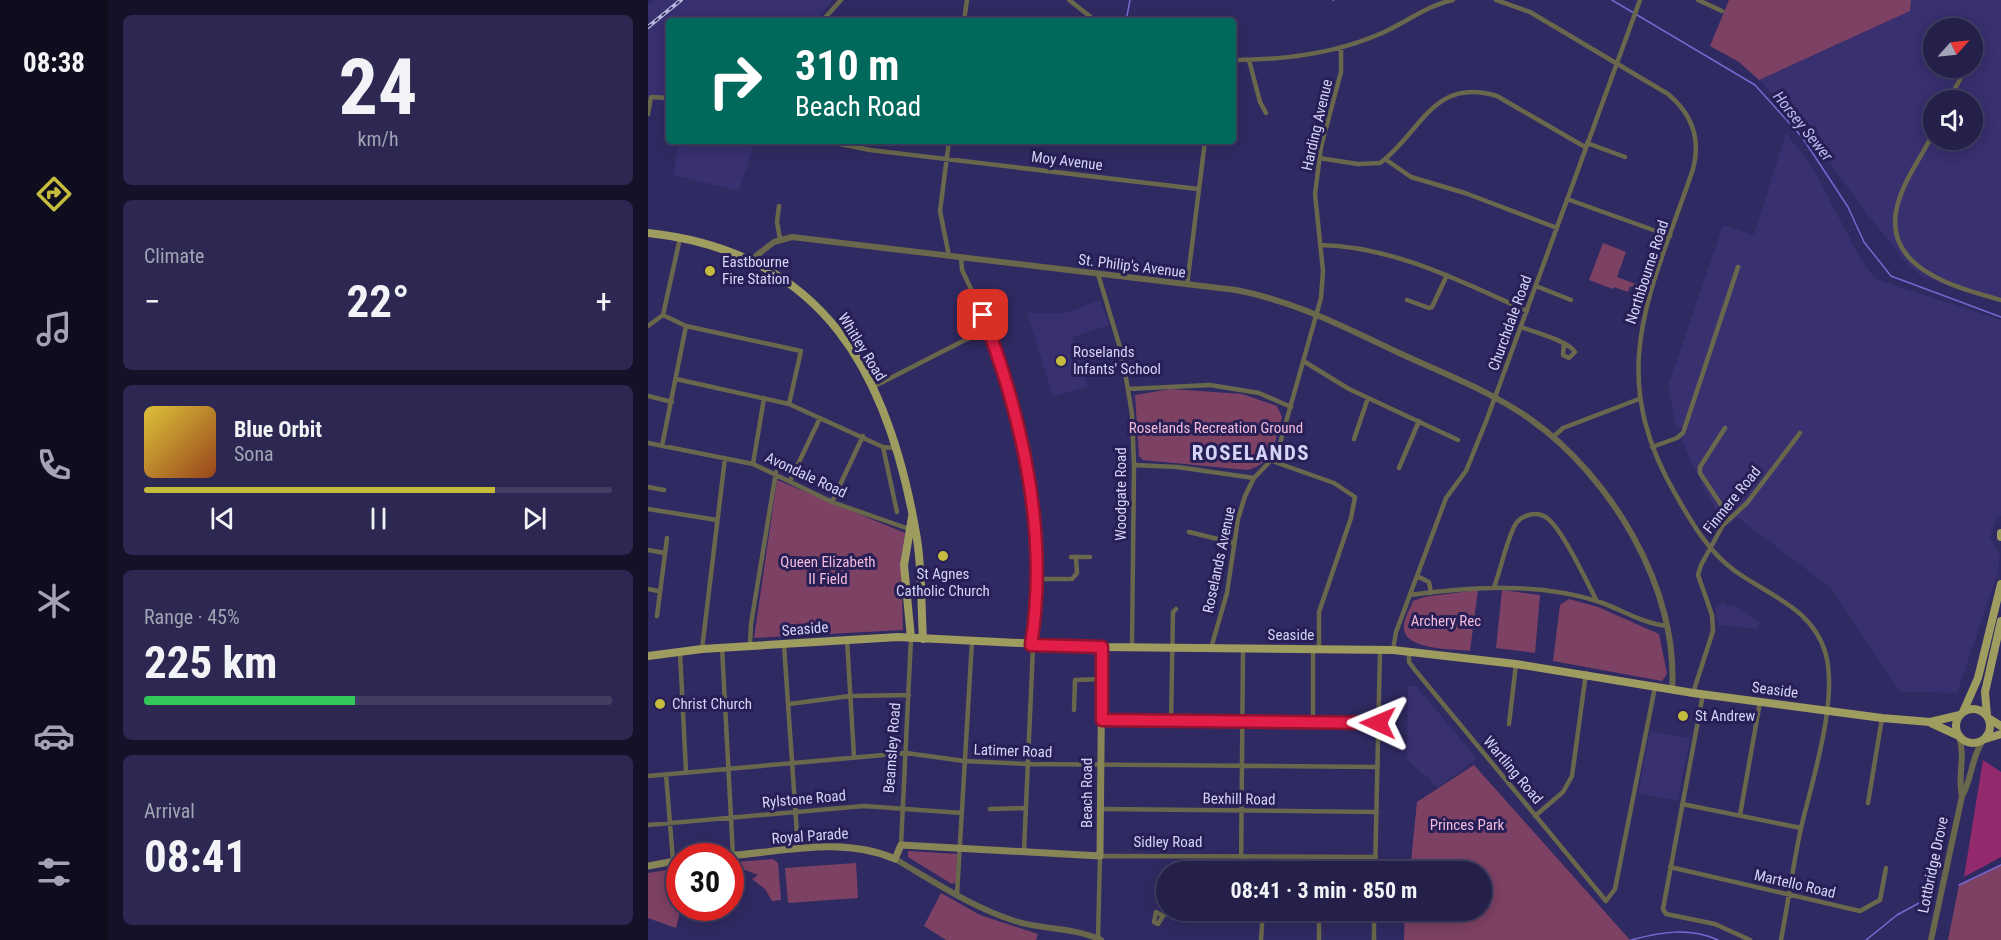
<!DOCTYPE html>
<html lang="en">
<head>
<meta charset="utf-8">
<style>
  body { margin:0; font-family:"Roboto Condensed",sans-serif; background:#2c2851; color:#f1f3f6; height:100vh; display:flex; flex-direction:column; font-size:22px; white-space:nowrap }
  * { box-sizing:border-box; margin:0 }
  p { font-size:20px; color:#a3a3b5 }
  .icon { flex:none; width:33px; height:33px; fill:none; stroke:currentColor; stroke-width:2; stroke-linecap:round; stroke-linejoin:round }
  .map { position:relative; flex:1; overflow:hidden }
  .sheet { display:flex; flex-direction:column; gap:15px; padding:15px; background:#141229; width:540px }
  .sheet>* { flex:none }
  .banner { position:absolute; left:18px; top:18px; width:570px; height:126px; border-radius:6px; box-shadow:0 3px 15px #0003,0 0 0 2px #413e62; background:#00695c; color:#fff; overflow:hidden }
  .needle { width:39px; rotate:63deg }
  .buttons { position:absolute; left:1275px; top:18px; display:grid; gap:12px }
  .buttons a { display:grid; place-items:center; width:60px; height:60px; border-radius:50%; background:#24204a; box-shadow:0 3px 15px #0003,0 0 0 2px #413e62; font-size:30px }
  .speed { position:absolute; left:18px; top:843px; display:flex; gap:12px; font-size:30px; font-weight:700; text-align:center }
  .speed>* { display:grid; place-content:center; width:78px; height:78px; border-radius:50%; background:#24204a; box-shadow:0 3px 15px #0003,0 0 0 2px #413e62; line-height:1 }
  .speed .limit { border:9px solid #d22; background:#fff; color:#111 }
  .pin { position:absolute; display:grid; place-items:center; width:51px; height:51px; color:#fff; margin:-26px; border-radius:12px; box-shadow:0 3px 9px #0006 }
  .me { position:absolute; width:66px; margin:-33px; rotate:271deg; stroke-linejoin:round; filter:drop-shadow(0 0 4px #0008) }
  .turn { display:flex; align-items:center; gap:21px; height:126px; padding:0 30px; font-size:27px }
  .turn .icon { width:78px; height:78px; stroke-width:2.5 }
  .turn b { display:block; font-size:42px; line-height:51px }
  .big { font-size:45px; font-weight:700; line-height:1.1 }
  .sheet .card { flex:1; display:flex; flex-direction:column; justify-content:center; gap:9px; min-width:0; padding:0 21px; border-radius:9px; background:#2c2851 }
  .sheet .dial { align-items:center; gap:0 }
  .dial b { font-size:78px; line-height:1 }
  .song { display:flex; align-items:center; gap:18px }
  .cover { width:72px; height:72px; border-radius:9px; background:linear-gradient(135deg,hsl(50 70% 55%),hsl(20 70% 35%)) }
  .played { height:6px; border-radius:3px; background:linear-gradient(90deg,#c5bc3d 75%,#413e62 75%) }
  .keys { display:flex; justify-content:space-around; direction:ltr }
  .heat { display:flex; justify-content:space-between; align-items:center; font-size:33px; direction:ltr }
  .charge { height:9px; border-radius:4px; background:linear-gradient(90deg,#34c759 45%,#413e62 0) }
  .trip { position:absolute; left:508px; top:861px; width:336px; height:60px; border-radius:30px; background:#24204a; box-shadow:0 3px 15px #0003,0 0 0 2px #413e62; font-weight:700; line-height:60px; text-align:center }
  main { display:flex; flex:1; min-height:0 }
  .dock { display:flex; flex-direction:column; width:108px; justify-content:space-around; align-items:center; background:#0e0d1e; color:#a3a3b5 }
  .dock .icon { width:42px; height:42px }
  .dock .on { color:#c5bc3d }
  .dock b { font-size:27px; color:#f1f3f6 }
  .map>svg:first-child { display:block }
  .built { fill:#38306f; fill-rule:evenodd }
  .green { fill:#7d4164 }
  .forest { fill:#932a6d }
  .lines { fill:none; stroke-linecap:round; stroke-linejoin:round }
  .stream { stroke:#7469d2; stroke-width:1.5 }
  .minor { stroke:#6a684c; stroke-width:4.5 }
  .tertiary { stroke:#6a684c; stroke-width:6 }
  .secondary { stroke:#888557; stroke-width:7 }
  .primary { stroke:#9f9c5f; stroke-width:8 }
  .rail-casing { stroke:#b8b7dd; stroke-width:4 }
  .rail { stroke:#271f56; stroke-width:1.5; stroke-dasharray:4.5; stroke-linecap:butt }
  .route-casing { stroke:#92132f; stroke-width:15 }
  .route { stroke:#e11d48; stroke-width:10 }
  .poi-dot { fill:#c5bc3d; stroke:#271f56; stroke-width:2 }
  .labels { text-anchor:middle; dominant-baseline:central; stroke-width:6; stroke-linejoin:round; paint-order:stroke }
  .street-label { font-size:15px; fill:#d4d4f7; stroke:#271f56 }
  .poi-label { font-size:15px; fill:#d4d4f7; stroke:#271f56; text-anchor:start }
  .park-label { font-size:15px; fill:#f3bbd9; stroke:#271f56 }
  .water-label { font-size:16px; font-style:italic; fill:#bbbaf0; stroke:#271f56 }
  .district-label { font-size:21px; font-weight:bold; letter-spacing:1.5px; fill:#d4d4f7; stroke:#271f56 }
</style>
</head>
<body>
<main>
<nav class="dock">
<b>08:38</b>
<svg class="icon on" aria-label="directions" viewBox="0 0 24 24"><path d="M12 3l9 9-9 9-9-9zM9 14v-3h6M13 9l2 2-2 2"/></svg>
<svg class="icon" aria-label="music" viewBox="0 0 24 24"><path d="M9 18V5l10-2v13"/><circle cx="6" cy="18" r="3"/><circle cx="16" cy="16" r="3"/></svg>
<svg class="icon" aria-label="phone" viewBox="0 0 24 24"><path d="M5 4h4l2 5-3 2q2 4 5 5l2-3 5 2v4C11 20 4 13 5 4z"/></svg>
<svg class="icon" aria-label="climate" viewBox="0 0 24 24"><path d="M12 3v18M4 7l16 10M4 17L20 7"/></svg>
<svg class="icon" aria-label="car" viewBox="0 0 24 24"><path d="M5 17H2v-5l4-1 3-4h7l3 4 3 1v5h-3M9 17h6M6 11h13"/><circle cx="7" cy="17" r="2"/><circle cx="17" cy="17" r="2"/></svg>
<svg class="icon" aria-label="filters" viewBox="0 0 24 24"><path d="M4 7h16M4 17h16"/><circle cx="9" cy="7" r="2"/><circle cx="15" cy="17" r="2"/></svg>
</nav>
<section class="sheet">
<div class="card dial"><b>24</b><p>km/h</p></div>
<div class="card"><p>Climate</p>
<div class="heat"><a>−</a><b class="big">22°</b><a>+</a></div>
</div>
<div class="card">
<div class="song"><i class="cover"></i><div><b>Blue Orbit</b><p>Sona</p></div></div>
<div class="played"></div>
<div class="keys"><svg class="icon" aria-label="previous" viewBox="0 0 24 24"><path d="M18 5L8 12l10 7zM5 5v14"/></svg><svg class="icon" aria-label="pause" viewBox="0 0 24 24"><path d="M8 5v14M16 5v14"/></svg><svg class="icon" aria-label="next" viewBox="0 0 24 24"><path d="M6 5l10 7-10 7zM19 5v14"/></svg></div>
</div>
<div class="card"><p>Range · 45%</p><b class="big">225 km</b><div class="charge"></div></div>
<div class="card"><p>Arrival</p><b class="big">08:41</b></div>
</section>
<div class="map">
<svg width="1353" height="940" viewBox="0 0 1353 940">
  <rect width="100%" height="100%" fill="#302a62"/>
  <path class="built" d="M 7,0 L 185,0 L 167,21 L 21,21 L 21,103 L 2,98 L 0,110 L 0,6 Z
    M 1263,0 L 1353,0 L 1353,297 L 1328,295 L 1275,277 L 1261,266 L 1220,215 L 1157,129 L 1111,80 L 1262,11 ZM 1286,28 L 1324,28 L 1324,68 L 1286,68 ZM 1286,100 L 1324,100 L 1324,140 L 1286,140 Z
    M 1138,133 L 1165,168 L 1212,258 L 1227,279 L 1353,320 L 1353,516 L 1349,517 L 1342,537 L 1352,555 L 1350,572 L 1309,693 L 1252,692 L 1183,588 L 1089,517 L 1080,526 L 1075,519 L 1057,491 L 1033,439 L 1040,430 L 1028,426 L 1020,386 L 1075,225 L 1106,235 Z
    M 30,141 L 107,141 L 91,191 L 26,175 Z
    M 452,300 L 461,325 L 424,337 L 440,386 L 405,397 L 379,313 L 417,313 Z
    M 1075,602 L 1079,606 L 1085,605 L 1111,622 L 1110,629 L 1070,625 L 1067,609 Z
    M 760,686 L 768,686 L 829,759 L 789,788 L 779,775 L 777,776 L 759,759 Z
    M 1002,731 L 1042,738 L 1030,801 L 990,793 Z"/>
  <path class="green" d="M 1081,0 L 1263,0 L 1262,11 L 1111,80 L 1091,62 L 1062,46 Z
    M 955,243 L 978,252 L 969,277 L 998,288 L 997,291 L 982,286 L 980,292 L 966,287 L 965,289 L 941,280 Z
    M 523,389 L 594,394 L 629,406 L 634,417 C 627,440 626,464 599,470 L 495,460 L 491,456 L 487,395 Z
    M 129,480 L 257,533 L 253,561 L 255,630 L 106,638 Z
    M 830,590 L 822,651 C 806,649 756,650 756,628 C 755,620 762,609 765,601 L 776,597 Z
    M 854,590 L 892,595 L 887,653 L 848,648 Z
    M 921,599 L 950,607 L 1011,634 L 1019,674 L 1014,681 L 905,661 L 912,605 Z
    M 826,765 L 982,940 L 756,940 L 757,911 L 834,910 L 834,872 L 762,871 L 769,802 Z
    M 260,851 L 309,854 L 308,882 L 304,884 L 260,857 Z
    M 125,859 L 130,863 L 133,900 L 124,901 L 117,889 L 104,879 L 110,875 L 92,868 L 88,862 Z
    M 208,863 L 210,898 L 140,903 L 137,868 Z
    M 1353,865 L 1353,940 L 1300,940 L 1311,885 Z
    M 31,868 L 31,885 L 25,888 L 19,897 L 24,906 L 32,912 L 28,928 L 0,918 L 0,873 Z
    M 293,893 L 332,915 L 390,934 L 388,940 L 298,940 L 276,926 Z"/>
  <path class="forest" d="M 1335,760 L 1353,772 L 1353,857 L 1316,877 Z"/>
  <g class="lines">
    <path class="stream" d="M 685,0 L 686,0
      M 964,0 L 1107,85 L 1154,137 L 1200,207 L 1216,242 L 1243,276 L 1353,317
      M 478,21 L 482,0
      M 1311,885 L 1353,865
      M 983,940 C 1013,932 1041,927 1070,940
      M 1218,940 L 1249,915 L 1282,897"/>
    <path class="minor" d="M 421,0 L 448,21
      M 848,0 L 882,12 L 1020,94 C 1044,114 1053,139 1045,169 C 1003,294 955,371 1029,497 C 1045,525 1061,552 1087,571 C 1122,596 1166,609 1178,655 C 1190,702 1164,781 1153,828 C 1145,865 1140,903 1133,940
      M 1050,0 L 1074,11
      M 174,21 L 193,0
      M 316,21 L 319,0
      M 1324,55 L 1333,39
      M 585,60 C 636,60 687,54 734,33 C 757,23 780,5 805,0
      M 601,60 L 612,102 L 618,113
      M 1301,100 L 1318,68
      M 0,114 L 3,97 L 21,98
      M 1286,132 C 1274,156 1255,181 1249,207 C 1234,268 1308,288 1353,300
      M 177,141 L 222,150 L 550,189
      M 301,141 L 292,211 L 301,256
      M 939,143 L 977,157
      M 671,158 L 710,164 L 732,163 C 773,133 785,76 849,96 L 937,147
      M 737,159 L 763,177 L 817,193 L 909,228
      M 919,199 L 1022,236
      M 131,206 L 129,222 L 132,239
      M 673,245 C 747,247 812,281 879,311
      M 313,257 L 314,270 L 335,314 L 358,384 L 374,446 L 384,507 L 388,579 L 376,851
      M 450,274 L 474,354 L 484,414 L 486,465 L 484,647
      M 539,285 L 557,141
      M 888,286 L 923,300
      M 759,300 L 781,308 L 784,307 L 799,275
      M 15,315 L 38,326 L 153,351 L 141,404
      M 15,315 L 32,238
      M 0,326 L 15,315
      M 873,327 C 885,332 921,341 927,352 L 921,358 L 915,355 L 916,343
      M 657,362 L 701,389 L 810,440
      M 28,379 L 141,404 L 235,447 L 247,448
      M 225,387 L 317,340 L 341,331
      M 480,389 L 562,385 L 611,393 L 643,407
      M 0,396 L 24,402
      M 1077,428 L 1052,467 L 1052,473 L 1081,517
      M 905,437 L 915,428 L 991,399
      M 706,439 L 720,398
      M 0,443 L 105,464 L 184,502 L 264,530
      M 14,446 L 38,326
      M 235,447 L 249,512
      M 1004,447 L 1029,438 L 1035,433 L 1090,267
      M 624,461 L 686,483 L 707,497 L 703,518 L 671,612 L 671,649
      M 105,464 L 116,398
      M 486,465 L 529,467 L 606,478
      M 751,468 L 771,421
      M 142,481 L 172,418
      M 0,487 L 16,490
      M 184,502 L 215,436
      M 0,509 L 69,520
      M 541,532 L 586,543
      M 0,550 L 17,553
      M 423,557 L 442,557
      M 769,576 L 781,582 L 783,593
      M 388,579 L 424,579 L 429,573 L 428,557
      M 846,587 C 853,569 858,542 867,525 C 873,515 889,510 899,518 C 915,530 938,581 949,601
      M 0,589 L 10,591
      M 762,595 C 825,587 887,582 949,601 C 973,609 993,623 1018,626
      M 9,616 L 19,538
      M 199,639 L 206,757
      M 102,645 L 103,624 L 128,472
      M 136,645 L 150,849
      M 74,647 L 85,856
      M 563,648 L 579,593 L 590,519 L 597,496 L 606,478 L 629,454 L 673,298 L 675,271 L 667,194 L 673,147 L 693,72 L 693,47
      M 54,649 L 77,458
      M 745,650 L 748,632 L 798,498 L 818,471 L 839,419 L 992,0
      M 761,651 L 761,662 L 767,670 L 958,901 L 967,889 L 1007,687
      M 32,652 L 38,772
      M 1045,693 L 1065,631 L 1064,615 L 1050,575 L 1053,565 L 1075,525 L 1099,503 L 1152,433
      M 1055,694 L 1015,909 L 1018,914 L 1067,924 L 1102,940
      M 76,704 L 91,702
      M 141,704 L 202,696 L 261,695
      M 426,710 L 427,680 L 454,679
      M 454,720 L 730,723
      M 523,723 L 525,612 L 528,609
      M 665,723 L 665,649
      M 861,724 L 868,664
      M 18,774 L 25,861
      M 0,776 L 258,753 L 316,761 L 380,764 L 730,767
      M 1220,803 L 1234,718
      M 1034,804 L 1153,828
      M 342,809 L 378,808
      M 454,809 L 729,812
      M 1092,815 L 1112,702
      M 887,816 L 915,792 L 924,776 L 938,673
      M 0,825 L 216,806 L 314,813
      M 253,845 L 263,638
      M 1022,867 L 1212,911 L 1232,900 L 1238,868
      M 593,872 L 595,648
      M 727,872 L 732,650
      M 309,894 L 324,641
      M 515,916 L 508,912 L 506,922 L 510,924 L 515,916 L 524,910
      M 450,938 L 452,856 L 728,857
      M 613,940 L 615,910
      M 671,940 L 671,910
      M 726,940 L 726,910"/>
    <path class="tertiary" d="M 104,259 L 126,242 L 144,237 L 588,290 C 646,301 696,327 749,352 C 794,373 841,390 882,419 C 963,476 1031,589 1024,690
      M 1311,737 C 1318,757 1309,776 1314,796
      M 247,859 C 285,881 325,908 367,921 C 395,930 426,927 453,940
      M 1283,940 L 1314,796 C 1324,779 1323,759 1334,742"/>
    <path class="secondary" d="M 78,856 C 135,852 194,836 247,859 L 253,845 L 452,856 L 454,647
      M 0,866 L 32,860"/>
    <path class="primary" d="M 0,233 C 178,252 242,376 269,539 C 274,571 273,606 275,639
      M 1353,533 L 1353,537
      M 263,638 L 256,565 L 264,517
      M 0,656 L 54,649 L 250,637 L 454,647 L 745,650 L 868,664 L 1045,693 L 1234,718 L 1282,722 L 1312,715
      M1308 726a17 17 0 1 1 34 0a17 17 0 1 1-34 0Z
      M 1315,712 L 1330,678 L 1353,584
      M 1339,716 L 1337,692 L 1353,621
      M 1340,718 L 1353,726
      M 1283,723 L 1309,735
      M 1337,739 L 1353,734"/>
    <g class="rail-casing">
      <path id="rail" d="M 0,27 L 33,0"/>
    </g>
    <use href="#rail" class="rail"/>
  </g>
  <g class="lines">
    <g class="route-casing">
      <path id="route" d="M 335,315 C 374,417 401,535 383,645 L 454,647 L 454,720 L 730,723"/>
    </g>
    <use href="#route" class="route"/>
  </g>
  <g class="poi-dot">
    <circle cx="62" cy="271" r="6"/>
    <circle cx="413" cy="361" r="6"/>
    <circle cx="295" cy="556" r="6"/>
    <circle cx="12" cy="704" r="6"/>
    <circle cx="1035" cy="716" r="6"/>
  </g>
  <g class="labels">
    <g class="street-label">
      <text transform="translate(669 125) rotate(-77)">Harding Avenue</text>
      <text transform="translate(419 161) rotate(7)">Moy Avenue</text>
      <text transform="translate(484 266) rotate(7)">St. Philip's Avenue</text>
      <text transform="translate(999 272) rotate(-72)">Northbourne Road</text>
      <text transform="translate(862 323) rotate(-70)">Churchdale Road</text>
      <text transform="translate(214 347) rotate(58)">Whitley Road</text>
      <text transform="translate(158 475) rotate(25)">Avondale Road</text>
      <text transform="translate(473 494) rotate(-90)">Woodgate Road</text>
      <text transform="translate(1084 500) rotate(-51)">Finmere Road</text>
      <text transform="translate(571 560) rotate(-78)">Roselands Avenue</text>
      <text transform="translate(157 629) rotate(-5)">Seaside</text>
      <text x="643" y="635">Seaside</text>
      <text transform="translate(1127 690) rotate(7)">Seaside</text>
      <text transform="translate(244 748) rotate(-86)">Beamsley Road</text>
      <text transform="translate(365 751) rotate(2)">Latimer Road</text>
      <text transform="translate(865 770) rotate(50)">Wartling Road</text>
      <text transform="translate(439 793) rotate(-90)">Beach Road</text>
      <text transform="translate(156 799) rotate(-5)">Rylstone Road</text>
      <text transform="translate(591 799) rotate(1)">Bexhill Road</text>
      <text transform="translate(162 836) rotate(-4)">Royal Parade</text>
      <text x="520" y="842">Sidley Road</text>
      <text transform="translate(1285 865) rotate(-78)">Lottbridge Drove</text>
      <text transform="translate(1147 884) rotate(13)">Martello Road</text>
    </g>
    <g class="poi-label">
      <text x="74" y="262">Eastbourne<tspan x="74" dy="17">Fire Station</tspan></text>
      <text x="425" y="352">Roselands<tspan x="425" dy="17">Infants' School</tspan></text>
      <text x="295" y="574" text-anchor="middle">St Agnes<tspan x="295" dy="17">Catholic Church</tspan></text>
      <text x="24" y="704">Christ Church</text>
      <text x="1047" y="716">St Andrew</text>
    </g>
    <g class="park-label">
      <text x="568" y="428">Roselands Recreation Ground</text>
      <text x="180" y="562">Queen Elizabeth<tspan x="180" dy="17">II Field</tspan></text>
      <text x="798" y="621">Archery Rec</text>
      <text x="819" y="825">Princes Park</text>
    </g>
    <g class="water-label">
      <text transform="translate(1155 126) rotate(51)">Horsey Sewer</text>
    </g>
    <g class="district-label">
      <text x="603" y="453">ROSELANDS</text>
    </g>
  </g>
</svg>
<div class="buttons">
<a><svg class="needle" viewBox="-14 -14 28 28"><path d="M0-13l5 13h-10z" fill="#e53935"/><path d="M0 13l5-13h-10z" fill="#a3a3b5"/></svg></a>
<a><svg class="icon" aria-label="sound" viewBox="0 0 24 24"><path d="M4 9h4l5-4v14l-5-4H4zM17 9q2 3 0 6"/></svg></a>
</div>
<div class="speed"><div class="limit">30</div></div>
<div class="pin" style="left:335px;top:315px;background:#d93025"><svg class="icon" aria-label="arrive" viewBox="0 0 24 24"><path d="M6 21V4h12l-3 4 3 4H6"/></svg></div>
<svg class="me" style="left:730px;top:723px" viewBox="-20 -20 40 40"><path d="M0-17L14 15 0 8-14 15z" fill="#e11d48" stroke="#fff" stroke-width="4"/></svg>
<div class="trip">08:41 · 3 min · 850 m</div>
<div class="banner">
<div class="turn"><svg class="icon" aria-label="right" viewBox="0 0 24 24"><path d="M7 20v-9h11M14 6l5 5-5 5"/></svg><div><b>310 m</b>Beach Road</div></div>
</div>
</div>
</main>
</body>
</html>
